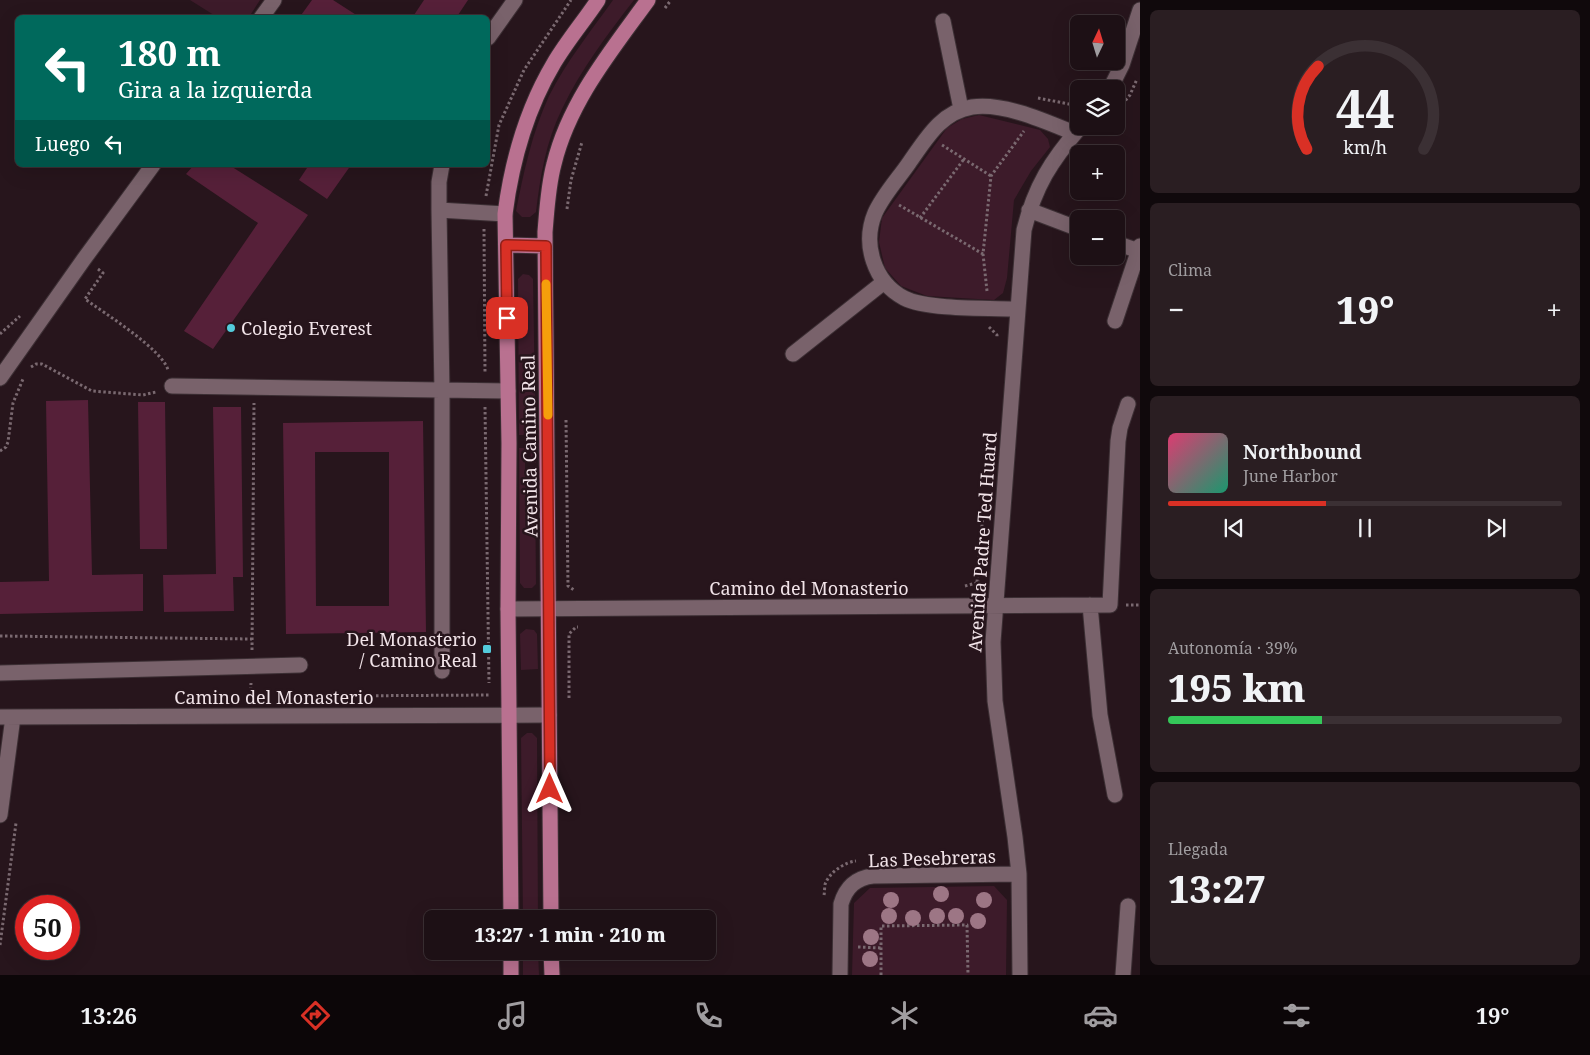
<!DOCTYPE html>
<html lang="es">
<head>
<meta charset="utf-8">
<style>
  body { margin:0; font-family:"Noto Serif",serif; background:#2a1e22; color:#f1f3f6; height:100vh; display:flex; flex-direction:column; font-size:19px; white-space:nowrap }
  * { box-sizing:border-box; margin:0 }
  p { font-size:16px; color:#a09da0 }
  .icon { flex:none; width:28px; height:28px; fill:none; stroke:currentColor; stroke-width:2; stroke-linecap:round; stroke-linejoin:round }
  .map { position:relative; flex:1; overflow:hidden }
  .drawer { display:flex; flex-direction:column; gap:10px; padding:10px; background:#10090c; width:450px }
  .drawer>* { flex:none }
  .guide { position:absolute; left:15px; top:15px; width:475px; height:152px; border-radius:8px; box-shadow:0 5px 20px #0002,0 0 0 1px #3b3034; background:#00695c; color:#fff; overflow:hidden }
  .needle { width:32px; rotate:4deg }
  .tools { position:absolute; left:1070px; top:15px; display:grid; gap:10px }
  .tools a { display:grid; place-items:center; width:55px; height:55px; border-radius:8px; background:#1d1015; box-shadow:0 5px 20px #0002,0 0 0 1px #3b3034; font-size:25px }
  .speed { position:absolute; left:15px; top:895px; display:flex; gap:10px; font-size:25px; font-weight:700; text-align:center }
  .speed>* { display:grid; place-content:center; width:65px; height:65px; border-radius:50%; background:#1d1015; box-shadow:0 5px 20px #0002,0 0 0 1px #3b3034; line-height:1 }
  .speed .limit { border:8px solid #d22; background:#fff; color:#111 }
  .pin { position:absolute; display:grid; place-items:center; width:42px; height:42px; color:#fff; margin:-21px; border-radius:10px; box-shadow:0 2px 8px #0006 }
  .me { position:absolute; width:55px; margin:-28px; rotate:0deg; stroke-linejoin:round; filter:drop-shadow(0 0 4px #0008) }
  .turn { display:flex; align-items:center; gap:18px; height:105px; padding:0 20px; font-size:22px }
  .turn .icon { width:65px; height:65px; stroke-width:2.5 }
  .turn b { display:block; font-size:35px; line-height:42px }
  .then { display:flex; align-items:center; height:48px; padding:0 20px; background:#0003; gap:10px; font-size:19px }
  .big { font-size:38px; font-weight:800; line-height:1.1 }
  .drawer .tile { flex:1; display:flex; flex-direction:column; justify-content:center; gap:8px; min-width:0; padding:0 18px; border-radius:8px; background:#2a1e22 }
  .drawer .dial { align-items:center; gap:0 }
  .dial svg { height:130px; overflow:visible; fill:none; stroke:#3b3034; stroke-width:7; stroke-linecap:round; text-anchor:middle }
  .dial text { fill:#f1f3f6; stroke:none }
  .song { display:flex; align-items:center; gap:15px }
  .cover { width:60px; height:60px; border-radius:8px; background:linear-gradient(135deg,hsl(340 70% 55%),hsl(160 70% 35%)) }
  .played { height:5px; border-radius:2px; background:linear-gradient(90deg,#d93025 40%,#3b3034 40%) }
  .keys { display:flex; justify-content:space-around; direction:ltr }
  .heat { display:flex; justify-content:space-between; align-items:center; font-size:28px; direction:ltr }
  .charge { height:8px; border-radius:4px; background:linear-gradient(90deg,#34c759 39%,#3b3034 0) }
  .trip { position:absolute; left:424px; top:910px; width:292px; height:50px; border-radius:8px; background:#1d1015; box-shadow:0 5px 20px #0002,0 0 0 1px #3b3034; font-weight:800; line-height:50px; text-align:center }
  .tabs { display:flex; height:80px; justify-content:space-around; align-items:center; background:#0c0608; color:#a09da0 }
  .tabs .icon { width:35px; height:35px }
  .tabs .active { color:#d93025 }
  .tabs b { font-size:22px; color:#f1f3f6 }
  main { display:flex; flex:1; min-height:0 }
  .map>svg:first-child { display:block }
  .green { fill:#3d1b2a }
  .building { fill:#562039; fill-rule:evenodd }
  .lines { fill:none; stroke-linecap:round; stroke-linejoin:round }
  .minor-casing { stroke:#3c2f34; stroke-width:17 }
  .major-casing { stroke:#3c2f34; stroke-width:17 }
  .path { stroke:#7a6970; stroke-width:3; stroke-dasharray:2.5 2.5; stroke-linecap:butt }
  .minor { stroke:#79626b; stroke-width:15 }
  .major { stroke:#b97190; stroke-width:15 }
  .tree { fill:#9d7685 }
  .route-casing { stroke:#8d1f18; stroke-width:12 }
  .route { stroke:#d93025; stroke-width:9 }
  .slow { stroke:#f59e0b; stroke-width:9 }
  .poi-dot { fill:#53cbdb; stroke:#27151c; stroke-width:2 }
  .labels { text-anchor:middle; dominant-baseline:central; stroke-width:5; stroke-linejoin:round; paint-order:stroke }
  .poi-label { font-size:18px; fill:#f2e4e9; stroke:#27151c; text-anchor:start }
  .street-label { font-size:18px; fill:#f2e4e9; stroke:#27151c }
</style>
</head>
<body>
<main>
<div class="map">
<svg width="1140" height="975" viewBox="0 0 1140 975">
  <rect width="100%" height="100%" fill="#27151c"/>
  <path class="green" d="M 190,0 L 260,0 L 249,17 L 217,17 Z
    M 613,0 L 634,0 C 607,35 581,69 562,109 C 546,141 540,177 536,212 L 530,217 L 522,217 L 516,211 C 524,171 532,133 549,96 C 566,62 591,31 613,0 Z
    M 979,115 L 1040,130 L 1048,139 L 1050,147 L 1031,171 L 1014,200 L 1007,278 L 1003,293 L 994,300 L 927,296 L 901,286 L 885,268 L 879,242 L 882,218 L 947,128 L 962,119 Z
    M 523,274 L 529,275 L 533,279 L 536,463 L 531,463 L 530,435 L 519,435 L 518,279 Z
    M 519,448 L 525,448 L 525,475 L 535,475 L 536,584 L 532,588 L 524,588 L 520,583 Z
    M 526,629 L 534,630 L 537,634 L 538,669 L 521,670 L 520,634 Z
    M 527,733 L 532,733 L 537,738 L 538,919 L 523,919 L 521,738 Z
    M 994,886 L 1007,900 L 1006,975 L 852,975 L 854,903 L 870,888 Z
    M 523,951 L 538,951 L 539,975 L 523,975 Z"/>
  <path class="building" d="M 312,0 L 333,0 L 361,18 L 299,18 Z
    M 424,0 L 468,0 L 456,18 L 412,18 Z
    M 194,165 L 229,165 L 308,215 L 213,349 L 184,331 L 258,223 L 186,174 Z
    M 309,165 L 351,165 L 327,199 L 299,180 Z
    M 88,400 L 92,575 L 143,574 L 143,611 L 0,614 L 0,582 L 49,581 L 46,401 Z
    M 138,402 L 165,402 L 167,549 L 140,549 Z
    M 213,407 L 241,407 L 243,577 L 233,577 L 234,611 L 164,612 L 163,575 L 216,574 Z
    M 423,421 L 426,632 L 286,634 L 283,423 ZM 315,452 L 389,452 L 389,606 L 316,606 Z"/>
  <g class="lines">
    <g class="minor-casing">
      <path id="minor" d="M 261,18 L 274,0
        M 943,21 L 961,109
        M 488,38 L 515,0
        M 1110,89 L 1122,65 L 1140,10
        M 439,210 L 505,214
        M 1029,210 L 1079,229
        M 1116,243 L 1139,251
        M 1017,309 C 989,308 927,310 904,298 C 874,282 862,244 875,213 C 883,195 898,179 909,163 C 926,139 941,112 972,107 C 1003,102 1047,122 1074,133
        M 1115,321 L 1140,246
        M 793,354 L 884,282
        M 0,378 L 84,259 L 153,165
        M 172,386 L 508,391
        M 1090,605 L 1100,715 L 1115,795
        M 508,609 L 1110,605 L 1118,441 L 1120,428 L 1128,404
        M 442,671 L 442,391 L 439,210 L 439,182 L 442,165
        M 0,673 L 300,665
        M 0,717 L 549,715
        M 0,815 L 13,717
        M 840,975 L 841,904 C 846,887 856,878 873,876 L 1019,874
        M 1020,975 L 1019,874 L 1015,837 L 995,701 L 993,642 L 1024,230 C 1035,186 1051,161 1081,126
        M 1123,975 L 1128,906"/>
    </g>
    <g class="major-casing">
      <path id="major" d="M 506,245 L 545,246
        M 511,919 L 508,609 L 509,443 L 505,214 C 512,160 526,110 554,63 C 567,41 584,21 598,0
        M 551,919 L 545,232 C 547,209 548,186 554,164 C 569,102 611,51 648,0
        M 511,951 L 511,975
        M 551,951 L 552,975"/>
    </g>
    <path class="path" d="M 665,8 L 671,0
      M 1038,98 L 1074,105 L 1079,100
      M 1116,112 L 1130,95 L 1137,79
      M 1098,133 L 1104,126
      M 942,145 L 991,176
      M 486,196 L 499,125 L 524,70 L 571,0
      M 899,205 L 983,254
      M 567,209 L 571,180 L 582,142
      M 920,218 L 964,159
      M 484,229 L 485,373
      M 98,269 L 103,273 L 85,299 C 104,313 162,349 168,370
      M 987,291 L 983,254 L 991,176 L 1024,131
      M 989,327 L 997,335 L 997,337
      M 0,334 L 20,316
      M 31,367 L 36,364 L 42,364 L 92,391 L 143,395 L 156,392
      M 485,407 L 489,683
      M 566,420 L 568,586 L 574,590
      M 0,451 L 6,447 L 8,442 L 13,403 L 23,379
      M 977,582 L 984,503
      M 965,586 L 980,582
      M 1126,605 L 1140,605
      M 0,636 L 252,639
      M 252,650 L 254,403
      M 331,696 L 490,695
      M 569,698 L 569,634 L 576,627 L 578,627
      M 250,700 L 251,683
      M 824,895 C 825,891 824,885 826,882 C 831,871 846,862 856,861
      M 0,945 L 16,823
      M 858,947 L 881,948
      M 881,975 L 881,926 L 967,925 L 968,975"/>
    <use href="#minor" class="minor"/>
    <use href="#major" class="major"/>
  </g>
  <g class="tree">
    <circle cx="941" cy="894" r="8"/>
    <circle cx="891" cy="900" r="8"/>
    <circle cx="984" cy="900" r="8"/>
    <circle cx="889" cy="916" r="8"/>
    <circle cx="937" cy="916" r="8"/>
    <circle cx="956" cy="916" r="8"/>
    <circle cx="913" cy="918" r="8"/>
    <circle cx="978" cy="921" r="8"/>
    <circle cx="871" cy="937" r="8"/>
    <circle cx="870" cy="959" r="8"/>
  </g>
  <g class="lines">
    <g class="route-casing">
      <path id="route" d="M 507,318 L 506,245 L 546,246 L 550,789"/>
    </g>
    <use href="#route" class="route"/>
    <path class="slow" d="M 546,284 L 548,415"/>
  </g>
  <g class="poi-dot">
    <circle cx="231" cy="328" r="5"/>
    <rect x="482" y="644" width="10" height="10" rx="2.5"/>
  </g>
  <g class="labels">
    <g class="poi-label">
      <text x="241" y="328">Colegio Everest</text>
      <text x="477" y="639" text-anchor="end">Del Monasterio<tspan x="477" dy="21">/ Camino Real</tspan></text>
    </g>
    <g class="street-label">
      <text transform="translate(529 446) rotate(-91)">Avenida Camino Real</text>
      <text transform="translate(982 542) rotate(-86)">Avenida Padre Ted Huard</text>
      <text x="809" y="588">Camino del Monasterio</text>
      <text x="274" y="697">Camino del Monasterio</text>
      <text transform="translate(932 858) rotate(-2)">Las Pesebreras</text>
    </g>
  </g>
</svg>
<div class="tools">
<a><svg class="needle" viewBox="-14 -14 28 28"><path d="M0-13l5 13h-10z" fill="#e53935"/><path d="M0 13l5-13h-10z" fill="#a09da0"/></svg></a>
<a><svg class="icon" aria-label="layers" viewBox="0 0 24 24"><path d="M12 4l9 5-9 5-9-5zM3 14l9 5 9-5"/></svg></a>
<a>+</a>
<a>−</a>
</div>
<div class="speed"><div class="limit">50</div></div>
<div class="pin" style="left:507px;top:318px;background:#d93025"><svg class="icon" aria-label="arrive" viewBox="0 0 24 24"><path d="M6 21V4h12l-3 4 3 4H6"/></svg></div>
<svg class="me" style="left:550px;top:789px" viewBox="-20 -20 40 40"><path d="M0-17L14 15 0 8-14 15z" fill="#d93025" stroke="#fff" stroke-width="4"/></svg>
<div class="trip">13:27 · 1 min · 210 m</div>
<div class="guide">
<div class="turn"><svg class="icon" aria-label="left" viewBox="0 0 24 24"><path d="M17 20v-9H6M10 6l-5 5 5 5"/></svg><div><b>180 m</b>Gira a la izquierda</div></div>
<div class="then">Luego<svg class="icon" aria-label="left" viewBox="0 0 24 24"><path d="M17 20v-9H6M10 6l-5 5 5 5"/></svg></div>
</div>
</div>
<section class="drawer">
<div class="tile dial"><svg viewBox="0 0 100 80">
<path d="M14 69A42 42 0 1 1 86 69"/>
<path d="M14 69A42 42 0 0 1 21 18" stroke="#d93025"/>
<text x="50" y="56" font-size="32" font-weight="700">44</text>
<text x="50" y="72" font-size="11">km/h</text>
</svg></div>
<div class="tile"><p>Clima</p>
<div class="heat"><a>−</a><b class="big">19°</b><a>+</a></div>
</div>
<div class="tile">
<div class="song"><i class="cover"></i><div><b>Northbound</b><p>June Harbor</p></div></div>
<div class="played"></div>
<div class="keys"><svg class="icon" aria-label="previous" viewBox="0 0 24 24"><path d="M18 5L8 12l10 7zM5 5v14"/></svg><svg class="icon" aria-label="pause" viewBox="0 0 24 24"><path d="M8 5v14M16 5v14"/></svg><svg class="icon" aria-label="next" viewBox="0 0 24 24"><path d="M6 5l10 7-10 7zM19 5v14"/></svg></div>
</div>
<div class="tile"><p>Autonomía · 39%</p><b class="big">195 km</b><div class="charge"></div></div>
<div class="tile"><p>Llegada</p><b class="big">13:27</b></div>
</section>
</main>
<nav class="tabs">
<b>13:26</b>
<svg class="icon active" aria-label="directions" viewBox="0 0 24 24"><path d="M12 3l9 9-9 9-9-9zM9 14v-3h6M13 9l2 2-2 2"/></svg>
<svg class="icon" aria-label="music" viewBox="0 0 24 24"><path d="M9 18V5l10-2v13"/><circle cx="6" cy="18" r="3"/><circle cx="16" cy="16" r="3"/></svg>
<svg class="icon" aria-label="phone" viewBox="0 0 24 24"><path d="M5 4h4l2 5-3 2q2 4 5 5l2-3 5 2v4C11 20 4 13 5 4z"/></svg>
<svg class="icon" aria-label="climate" viewBox="0 0 24 24"><path d="M12 3v18M4 7l16 10M4 17L20 7"/></svg>
<svg class="icon" aria-label="car" viewBox="0 0 24 24"><path d="M5 17H2v-5l4-1 3-4h7l3 4 3 1v5h-3M9 17h6M6 11h13"/><circle cx="7" cy="17" r="2"/><circle cx="17" cy="17" r="2"/></svg>
<svg class="icon" aria-label="filters" viewBox="0 0 24 24"><path d="M4 7h16M4 17h16"/><circle cx="9" cy="7" r="2"/><circle cx="15" cy="17" r="2"/></svg>
<b>19°</b>
</nav>
</body>
</html>
